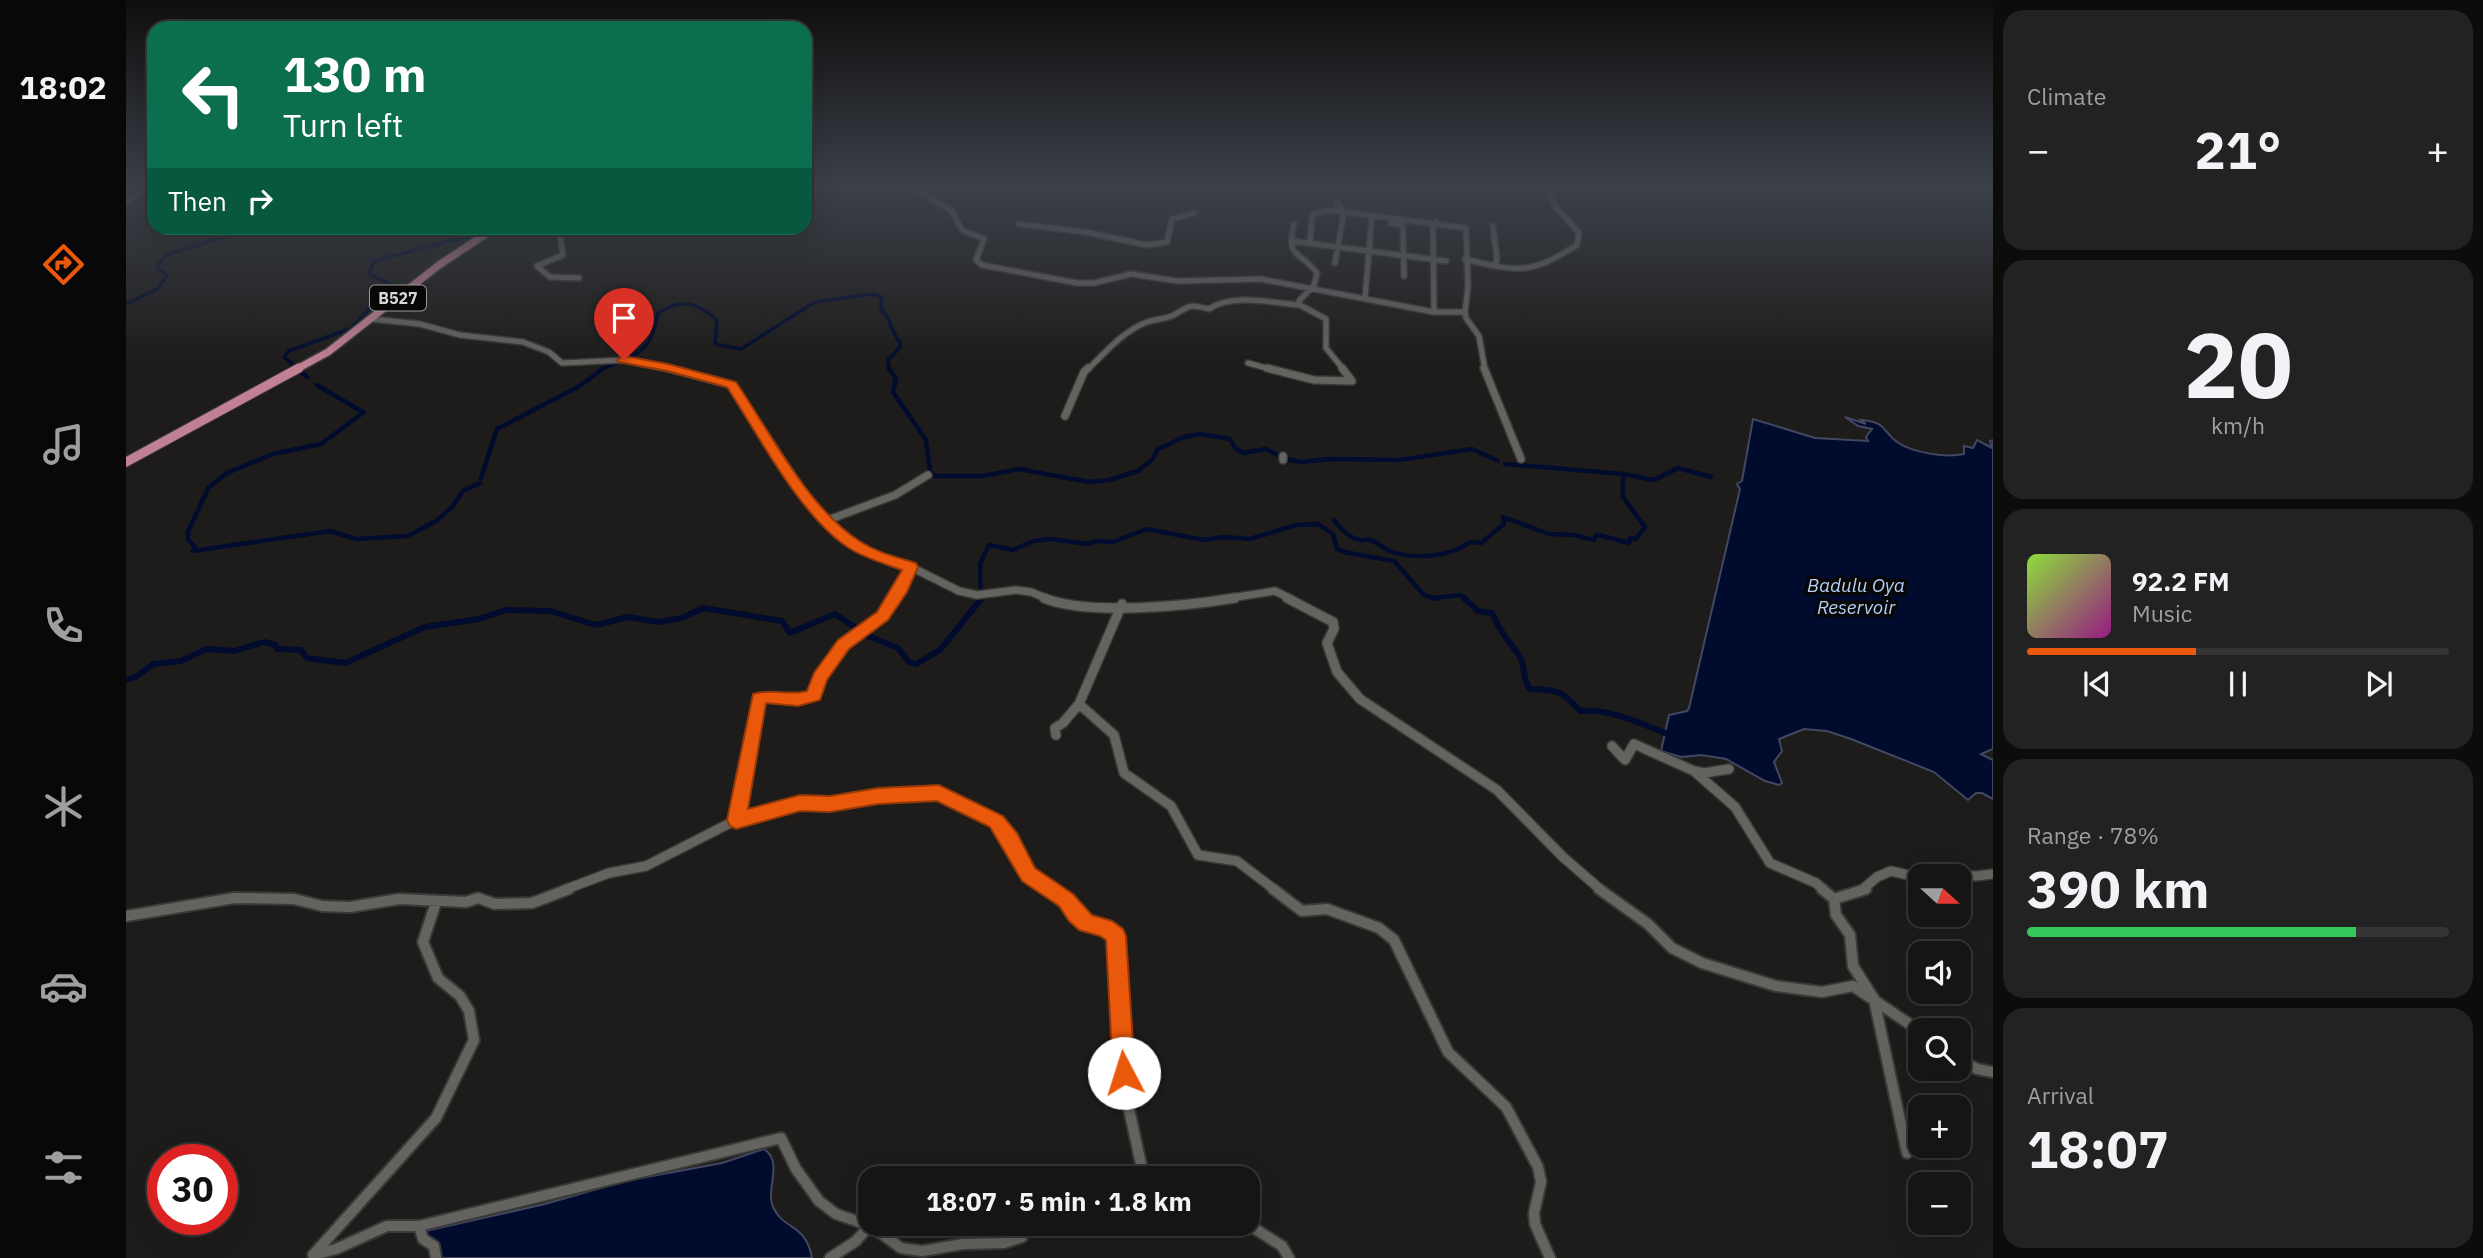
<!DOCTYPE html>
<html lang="en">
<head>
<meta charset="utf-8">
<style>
  body { margin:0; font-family:"IBM Plex Sans",sans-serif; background:#232222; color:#f1f3f6; height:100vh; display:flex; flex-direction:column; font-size:26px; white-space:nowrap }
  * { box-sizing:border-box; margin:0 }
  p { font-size:23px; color:#9e9fa0 }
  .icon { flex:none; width:38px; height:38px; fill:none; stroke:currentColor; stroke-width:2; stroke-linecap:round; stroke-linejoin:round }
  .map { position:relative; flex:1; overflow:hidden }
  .panel { display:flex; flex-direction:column; gap:10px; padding:10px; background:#0c0c0b; width:490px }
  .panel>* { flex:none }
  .top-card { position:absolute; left:21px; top:21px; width:665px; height:214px; border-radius:21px; box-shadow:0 7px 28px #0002,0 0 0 2px #353434; background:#0b6e4f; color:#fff; overflow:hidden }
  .needle { width:46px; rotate:111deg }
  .controls { position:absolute; left:1782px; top:864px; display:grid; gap:14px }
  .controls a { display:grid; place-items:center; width:63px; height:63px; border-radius:14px; background:#161514; box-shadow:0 7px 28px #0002,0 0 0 2px #353434; font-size:35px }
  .speed { position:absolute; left:21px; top:1144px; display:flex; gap:14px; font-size:35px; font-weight:700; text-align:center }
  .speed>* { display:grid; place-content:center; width:91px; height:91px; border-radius:50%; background:#161514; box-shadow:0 7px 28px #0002,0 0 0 2px #353434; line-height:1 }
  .speed .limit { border:10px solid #d22; background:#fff; color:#111 }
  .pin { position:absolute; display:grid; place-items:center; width:60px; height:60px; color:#fff; margin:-72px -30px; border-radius:50% 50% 50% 0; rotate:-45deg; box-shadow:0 0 7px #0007 }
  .pin .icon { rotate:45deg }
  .me { position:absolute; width:77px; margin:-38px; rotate:355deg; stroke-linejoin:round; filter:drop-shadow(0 0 5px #0008) }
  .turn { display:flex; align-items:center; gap:24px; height:147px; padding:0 21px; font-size:32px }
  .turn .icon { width:91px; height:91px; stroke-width:2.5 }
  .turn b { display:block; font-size:49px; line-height:60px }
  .then { display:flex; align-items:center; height:66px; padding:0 21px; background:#0003; gap:14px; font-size:26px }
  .big { font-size:52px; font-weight:700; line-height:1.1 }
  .panel .widget { flex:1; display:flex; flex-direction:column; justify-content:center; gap:10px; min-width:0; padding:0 24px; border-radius:21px; background:#232222 }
  .panel .dial { align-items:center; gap:0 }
  .dial b { font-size:91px; line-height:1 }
  .song { display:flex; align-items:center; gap:21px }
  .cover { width:84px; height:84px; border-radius:10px; background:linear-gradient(135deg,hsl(90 70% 55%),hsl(310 70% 35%)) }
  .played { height:7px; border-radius:4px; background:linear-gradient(90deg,#ea580c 40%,#353434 40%) }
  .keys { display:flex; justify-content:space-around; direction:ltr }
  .heat { display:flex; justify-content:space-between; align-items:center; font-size:38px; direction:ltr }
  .charge { height:10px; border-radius:5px; background:linear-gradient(90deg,#34c759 78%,#353434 0) }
  .trip { position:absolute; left:732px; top:1166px; width:402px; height:70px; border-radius:21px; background:#161514; box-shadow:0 7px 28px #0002,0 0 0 2px #353434; font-weight:700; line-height:70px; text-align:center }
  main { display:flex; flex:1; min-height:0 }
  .menu { display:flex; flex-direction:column; width:126px; justify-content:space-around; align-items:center; background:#090808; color:#9e9fa0 }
  .menu .icon { width:49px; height:49px }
  .menu .current { color:#ea580c }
  .menu b { font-size:32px; color:#f1f3f6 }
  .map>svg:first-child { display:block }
  .water { fill:#000b2e; stroke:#414860; stroke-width:2 }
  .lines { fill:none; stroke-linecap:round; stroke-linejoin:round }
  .canal-far2 { stroke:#000b2e; stroke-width:3.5 }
  .canal-far1 { stroke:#000b2e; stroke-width:4.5 }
  .canal { stroke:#000b2e; stroke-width:6 }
  .minor-far3-casing { stroke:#3a3938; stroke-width:8 }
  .minor-far2-casing { stroke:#3a3938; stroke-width:10 }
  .minor-far1-casing { stroke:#3a3938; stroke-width:12 }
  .minor-casing { stroke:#3a3938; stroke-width:14 }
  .major-far1-casing { stroke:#3a3938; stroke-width:10 }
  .major-casing { stroke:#3a3938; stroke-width:11 }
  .minor-far3 { stroke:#656360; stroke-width:5 }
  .minor-far2 { stroke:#656360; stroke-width:7 }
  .minor-far1 { stroke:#656360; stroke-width:9 }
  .minor { stroke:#656360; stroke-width:10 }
  .major-far1 { stroke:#c18093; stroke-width:7 }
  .major { stroke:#c18093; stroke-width:9 }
  .route { fill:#ea580c; stroke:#983908; stroke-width:2 }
  .labels { text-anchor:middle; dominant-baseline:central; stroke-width:7; stroke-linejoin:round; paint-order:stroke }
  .shield { fill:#080706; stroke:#9a9998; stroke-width:2 }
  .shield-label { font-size:16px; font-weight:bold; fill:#d9d8d6 }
  .water-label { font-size:19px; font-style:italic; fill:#b3cff7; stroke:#080706 }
</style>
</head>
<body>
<main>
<nav class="menu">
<b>18:02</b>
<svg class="icon current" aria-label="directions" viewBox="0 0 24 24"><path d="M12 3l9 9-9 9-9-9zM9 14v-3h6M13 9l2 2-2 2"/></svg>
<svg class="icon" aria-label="music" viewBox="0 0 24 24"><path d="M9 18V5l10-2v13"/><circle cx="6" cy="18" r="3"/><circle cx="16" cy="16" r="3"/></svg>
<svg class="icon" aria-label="phone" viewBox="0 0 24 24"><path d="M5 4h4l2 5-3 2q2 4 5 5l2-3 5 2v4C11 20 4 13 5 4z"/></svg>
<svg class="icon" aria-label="climate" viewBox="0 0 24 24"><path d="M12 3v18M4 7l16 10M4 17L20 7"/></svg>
<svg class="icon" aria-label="car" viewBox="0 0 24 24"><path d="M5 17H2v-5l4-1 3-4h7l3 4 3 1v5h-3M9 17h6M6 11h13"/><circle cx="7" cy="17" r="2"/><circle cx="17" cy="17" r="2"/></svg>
<svg class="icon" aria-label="filters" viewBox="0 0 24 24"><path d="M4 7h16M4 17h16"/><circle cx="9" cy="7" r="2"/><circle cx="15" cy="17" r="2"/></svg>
</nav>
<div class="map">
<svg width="1867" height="1258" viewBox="0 0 1867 1258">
  <rect width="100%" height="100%" fill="#1e1c1a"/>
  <path class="water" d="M 1719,417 L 1740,424 L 1735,420 C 1761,422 1756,431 1771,442 C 1787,453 1820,458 1838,454 L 1838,446 L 1847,448 L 1851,440 L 1866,448 L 1864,441 L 1867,440 L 1867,749 L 1855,754 L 1867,760 L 1867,799 L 1856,793 L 1850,793 L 1842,800 L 1808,772 L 1725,739 L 1701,731 L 1678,729 L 1653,739 L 1656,751 L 1648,762 L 1656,783 L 1653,785 L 1639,781 L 1600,759 L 1575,755 L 1555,757 L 1535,751 L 1543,715 L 1561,711 L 1563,708 L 1614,489 L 1611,484 L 1616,481 L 1627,419 L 1689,438 L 1742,441 L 1740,437 L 1746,429 L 1732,426 Z
    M 638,1149 C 658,1162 639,1190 647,1207 C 658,1231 680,1223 686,1258 L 308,1258 L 303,1245 L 290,1236 L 295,1232 L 419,1204 L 499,1181 L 596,1163 Z"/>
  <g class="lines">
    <path class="canal-far2" d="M 354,231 L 361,228
      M 0,304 L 31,289 L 41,275 L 31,267 L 40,255 L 127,228
      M 173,370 L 158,357 L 163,351 L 226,328 L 242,310 L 271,293 L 270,287 L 243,274 L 248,261 L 350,234
      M 474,370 C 511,353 524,356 532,313 C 557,298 570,302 591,320 L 589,344 L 615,349 L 689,302 L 746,294 L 755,297 L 755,309 C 767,321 764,331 774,342 L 774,347 L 762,360 L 763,370"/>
    <path class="canal-far1" d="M 171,368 L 181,377
      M 763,368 L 770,379 L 767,392 L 800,440 L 804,471 L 809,476 L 857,476 L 893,469 L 963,482 L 983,480 L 1012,471 L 1027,459 L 1031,450 L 1058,437 L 1074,434 L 1104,439 L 1109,448 L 1117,453 L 1140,449 L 1160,459 L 1175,462 L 1203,459 L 1274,460 L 1346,449 L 1372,461
      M 191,385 L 235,411
      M 238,412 L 195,444 L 147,454 L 101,473 L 83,487 L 62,531 L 62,539 L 69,547 L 67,551 L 204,531 L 230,539 L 282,536 L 310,521 L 326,507 L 337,491 L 354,483
      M 1379,464 L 1497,474 L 1528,480 L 1552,468 L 1585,477
      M 355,478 L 371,429 L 452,387 L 478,368
      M 1208,520 C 1214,528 1223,538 1234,540 C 1241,541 1237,538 1244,540 C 1251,542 1257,548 1264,551 C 1288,560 1324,557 1344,542 L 1355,543 L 1378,524 L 1377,517 L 1423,534 L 1448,535 L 1468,540 L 1470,535 L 1473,535 L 1503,543 L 1504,538 L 1510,539 L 1519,527 L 1497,497 L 1497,474
      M 855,599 L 854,564 L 863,545 L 887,550 L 907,541 L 924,539 L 963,544 L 969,541 L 987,542 L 1021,529 L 1078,540 L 1098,537 L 1124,539 L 1170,525 L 1192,524 L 1207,534 L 1211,549 L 1218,552 L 1268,561 L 1298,595 L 1308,598 L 1335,595 L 1340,599"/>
    <path class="canal" d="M 1307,598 L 1311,598
      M 1338,598 L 1352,611 L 1366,613 C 1374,633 1383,640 1394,657 C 1400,667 1395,676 1404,689 C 1431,690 1436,690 1454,711 C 1485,709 1511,722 1539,733
      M 0,680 L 10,677 L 27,664 L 55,661 L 81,649 L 108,651 L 138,642 L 150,645 L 151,649 L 175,650 L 181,658 L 219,663 L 299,627 L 353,619 L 380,610 L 424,611 L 470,625 L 502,617 L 532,622 L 556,618 L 577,608 L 656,621 L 664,633 L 709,614 L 742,636 L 772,648 L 783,662 L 790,664 L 814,650 L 856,598"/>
    <g class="minor-far3-casing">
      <path id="minor-far3" d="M 794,187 L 792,191 L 826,211 L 836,230 L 858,239 L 850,260 L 856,265 L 951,283 L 968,283 L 1005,274 L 1051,281 L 1135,279 L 1308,312 L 1339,312 L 1342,286 L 1340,228 L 1218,212
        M 0,202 L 21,187
        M 1266,219 L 1265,223 L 1276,225 L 1277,229 L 1278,276
        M 893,224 L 959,232 L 1021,245 L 1041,242 L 1046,219 L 1068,213
        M 1168,224 C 1160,260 1173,249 1191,273 L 1188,285 L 1173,301 L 1174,305 L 1200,319 L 1200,348 L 1218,370
        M 1367,226 L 1371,259 L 1369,266
        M 433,228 L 437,255 L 411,266 L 424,277 L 453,278
        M 1166,241 L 1320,261
        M 1184,243 L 1186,215 L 1198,211 L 1215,211
        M 1339,259 C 1392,272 1403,275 1451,245 L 1453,233 L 1429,206 L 1422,187
        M 1209,263 L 1218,212 L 1211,203
        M 1239,298 L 1246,216
        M 1308,312 L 1307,225 L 1310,222
        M 1339,312 L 1340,318 L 1353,336 L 1359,370
        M 245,319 L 294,324 L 334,335 L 397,342 L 423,352 L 436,363 L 498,360 L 548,370
        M 1122,363 L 1147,370
        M 961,370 C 979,353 997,331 1021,322 C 1029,319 1040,319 1048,315 C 1064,305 1064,304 1083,309 C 1107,293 1147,303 1174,305"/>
    </g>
    <g class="minor-far2-casing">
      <path id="minor-far2" d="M 542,368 L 606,385 L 690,512 L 728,545 L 750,556 L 785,567 L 833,591 L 851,595 L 890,590 L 905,592 L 922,599
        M 1141,368 L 1188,380 L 1226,381 L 1216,368
        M 1358,368 L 1395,459
        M 939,416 L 958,372 L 962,368
        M 1157,456 L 1157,460
        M 702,520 L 769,495 L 802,475
        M 768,599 L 785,567
        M 1098,599 L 1149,591 L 1165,599"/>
    </g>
    <g class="minor-far1-casing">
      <path id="minor-far1" d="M 769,598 L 757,616 L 717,645 L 694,678 L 688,695 L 675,699 L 633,698 L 610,820 L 674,803 L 704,804 L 752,796 L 813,793 L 871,821 L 903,874 L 926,890
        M 918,598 C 961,616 1061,606 1109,598
        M 1161,598 L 1207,622 L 1208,629 L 1201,643 L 1211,672 L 1234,699 L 1371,790 L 1437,857 L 1475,890
        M 996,604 L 953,704 L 988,735 L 998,773 L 1045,806 L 1072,855 L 1111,861 L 1149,890
        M 930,735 L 929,728 L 937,723 L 953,704
        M 1486,746 L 1499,760 L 1508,744 L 1568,771 L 1578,773 L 1603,769
        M 1568,771 L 1609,807 L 1644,863 L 1690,883 L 1698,890
        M 438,890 L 483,873 L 520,866 L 610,820
        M 1736,890 L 1751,877 L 1765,871 L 1786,876 L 1802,873 L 1850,876 L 1867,874"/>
    </g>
    <g class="minor-casing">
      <path id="minor" d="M 924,889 L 940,900 L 950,915 L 961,924 L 979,927 L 990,936 L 1001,1100 L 1018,1178
        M 1147,889 L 1176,911 L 1201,909 L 1253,928 L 1268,940 L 1322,1052 L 1380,1107 L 1412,1167 L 1415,1182 L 1408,1213 L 1409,1224 L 1424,1258
        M 1473,889 L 1522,924 L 1546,948 L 1576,963 L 1650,986 L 1696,992 L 1727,986 L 1794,1031
        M 1696,889 L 1708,899 L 1710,915 L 1724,935 L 1727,966 L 1748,999 L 1781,1153
        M 1708,899 L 1740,889
        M 310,902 L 297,942 L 312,978 L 334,996 L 343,1011 L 348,1040 L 310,1118 L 187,1255 L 210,1249 L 261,1226 L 293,1226 L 655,1138 L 670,1169 L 693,1201 L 710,1214 L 745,1226 L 775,1248 L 796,1251 L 837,1244 L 878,1243 L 896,1237
        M 0,916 L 108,898 L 168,899 L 196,906 L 224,907 L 273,899 L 340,902 L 352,898 L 369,904 L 406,903 L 443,889
        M 1832,1059 L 1851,1069 L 1867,1072
        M 1120,1223 L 1156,1246 L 1163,1258
        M 293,1226 L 297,1239 L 308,1246 L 310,1258
        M 704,1258 L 730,1241 L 744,1225"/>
    </g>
    <g class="major-far1-casing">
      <path id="major-far1" d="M 169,370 L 202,352 L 313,265 L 369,228"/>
    </g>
    <g class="major-casing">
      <path id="major" d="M 0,462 L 173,368"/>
    </g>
    <use href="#minor-far3" class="minor-far3"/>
    <use href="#minor-far2" class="minor-far2"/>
    <use href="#minor-far1" class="minor-far1"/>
    <use href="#minor" class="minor"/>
    <use href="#major-far1" class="major-far1"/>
    <use href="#major" class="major"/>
  </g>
  <linearGradient id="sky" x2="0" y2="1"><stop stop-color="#100f0e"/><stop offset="0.51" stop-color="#3b4049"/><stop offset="1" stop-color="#3b4049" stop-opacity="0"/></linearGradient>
  <rect width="1867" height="364" fill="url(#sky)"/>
  <path class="route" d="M 498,356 L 542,364 L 610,382 C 644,432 683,510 735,542 C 752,553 771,557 790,563 L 792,567 L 781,592 L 762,620 L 723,649 L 701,680 L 694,700 L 672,706 L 640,703 L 622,809 L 674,795 L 704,796 L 752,788 L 813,785 L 877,816 L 891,833 L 909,868 L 947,894 L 966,915 L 986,921 L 997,929 L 1000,936 L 1009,1073 L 1006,1081 L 998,1084 L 990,1081 L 987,1073 L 980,940 L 974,936 L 953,930 L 943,921 L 933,906 L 896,881 L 864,827 L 811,801 L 752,804 L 704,812 L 674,811 L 610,829 L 604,826 L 601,820 L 627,694 C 645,688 663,696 681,691 L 688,673 L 712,640 L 751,612 L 776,570 C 759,564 742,559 726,550 C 677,521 633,436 601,387 L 541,371 L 493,362 L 491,360 Z"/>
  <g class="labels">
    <rect class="shield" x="244" y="285.5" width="56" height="25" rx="5"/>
    <g class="shield-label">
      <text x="272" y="298">B527</text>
    </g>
    <g class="water-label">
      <text x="1730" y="585">Badulu Oya<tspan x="1730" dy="22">Reservoir</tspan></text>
    </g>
  </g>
</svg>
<div class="controls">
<a><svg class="needle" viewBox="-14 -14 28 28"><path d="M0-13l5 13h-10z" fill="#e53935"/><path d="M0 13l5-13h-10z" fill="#9e9fa0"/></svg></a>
<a><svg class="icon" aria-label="sound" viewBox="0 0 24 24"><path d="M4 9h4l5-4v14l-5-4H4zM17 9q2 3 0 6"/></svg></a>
<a><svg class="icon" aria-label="search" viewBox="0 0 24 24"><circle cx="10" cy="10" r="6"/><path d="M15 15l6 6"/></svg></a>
<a>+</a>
<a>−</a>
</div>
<div class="speed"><div class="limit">30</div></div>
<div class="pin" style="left:498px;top:360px;background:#d93025"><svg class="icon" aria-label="arrive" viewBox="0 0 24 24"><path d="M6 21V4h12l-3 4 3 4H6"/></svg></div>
<svg class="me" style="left:998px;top:1073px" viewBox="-20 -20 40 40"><circle r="19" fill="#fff"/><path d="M0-13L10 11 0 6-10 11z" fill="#ea580c"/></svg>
<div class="trip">18:07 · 5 min · 1.8 km</div>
<div class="top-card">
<div class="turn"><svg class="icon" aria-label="left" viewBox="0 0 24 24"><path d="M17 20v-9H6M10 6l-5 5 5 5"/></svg><div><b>130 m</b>Turn left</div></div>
<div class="then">Then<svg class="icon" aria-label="right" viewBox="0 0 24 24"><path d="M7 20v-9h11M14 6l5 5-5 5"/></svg></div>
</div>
</div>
<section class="panel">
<div class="widget"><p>Climate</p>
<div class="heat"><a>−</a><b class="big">21°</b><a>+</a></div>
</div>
<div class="widget dial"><b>20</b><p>km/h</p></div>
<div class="widget">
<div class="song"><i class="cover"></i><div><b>92.2 FM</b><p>Music</p></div></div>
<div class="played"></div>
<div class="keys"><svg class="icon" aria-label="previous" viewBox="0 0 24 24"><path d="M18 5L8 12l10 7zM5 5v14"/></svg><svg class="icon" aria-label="pause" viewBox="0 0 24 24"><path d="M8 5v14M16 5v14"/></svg><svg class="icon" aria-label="next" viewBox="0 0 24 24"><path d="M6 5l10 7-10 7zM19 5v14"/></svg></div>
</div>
<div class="widget"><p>Range · 78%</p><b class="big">390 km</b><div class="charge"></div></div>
<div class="widget"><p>Arrival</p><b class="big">18:07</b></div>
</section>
</main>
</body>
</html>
